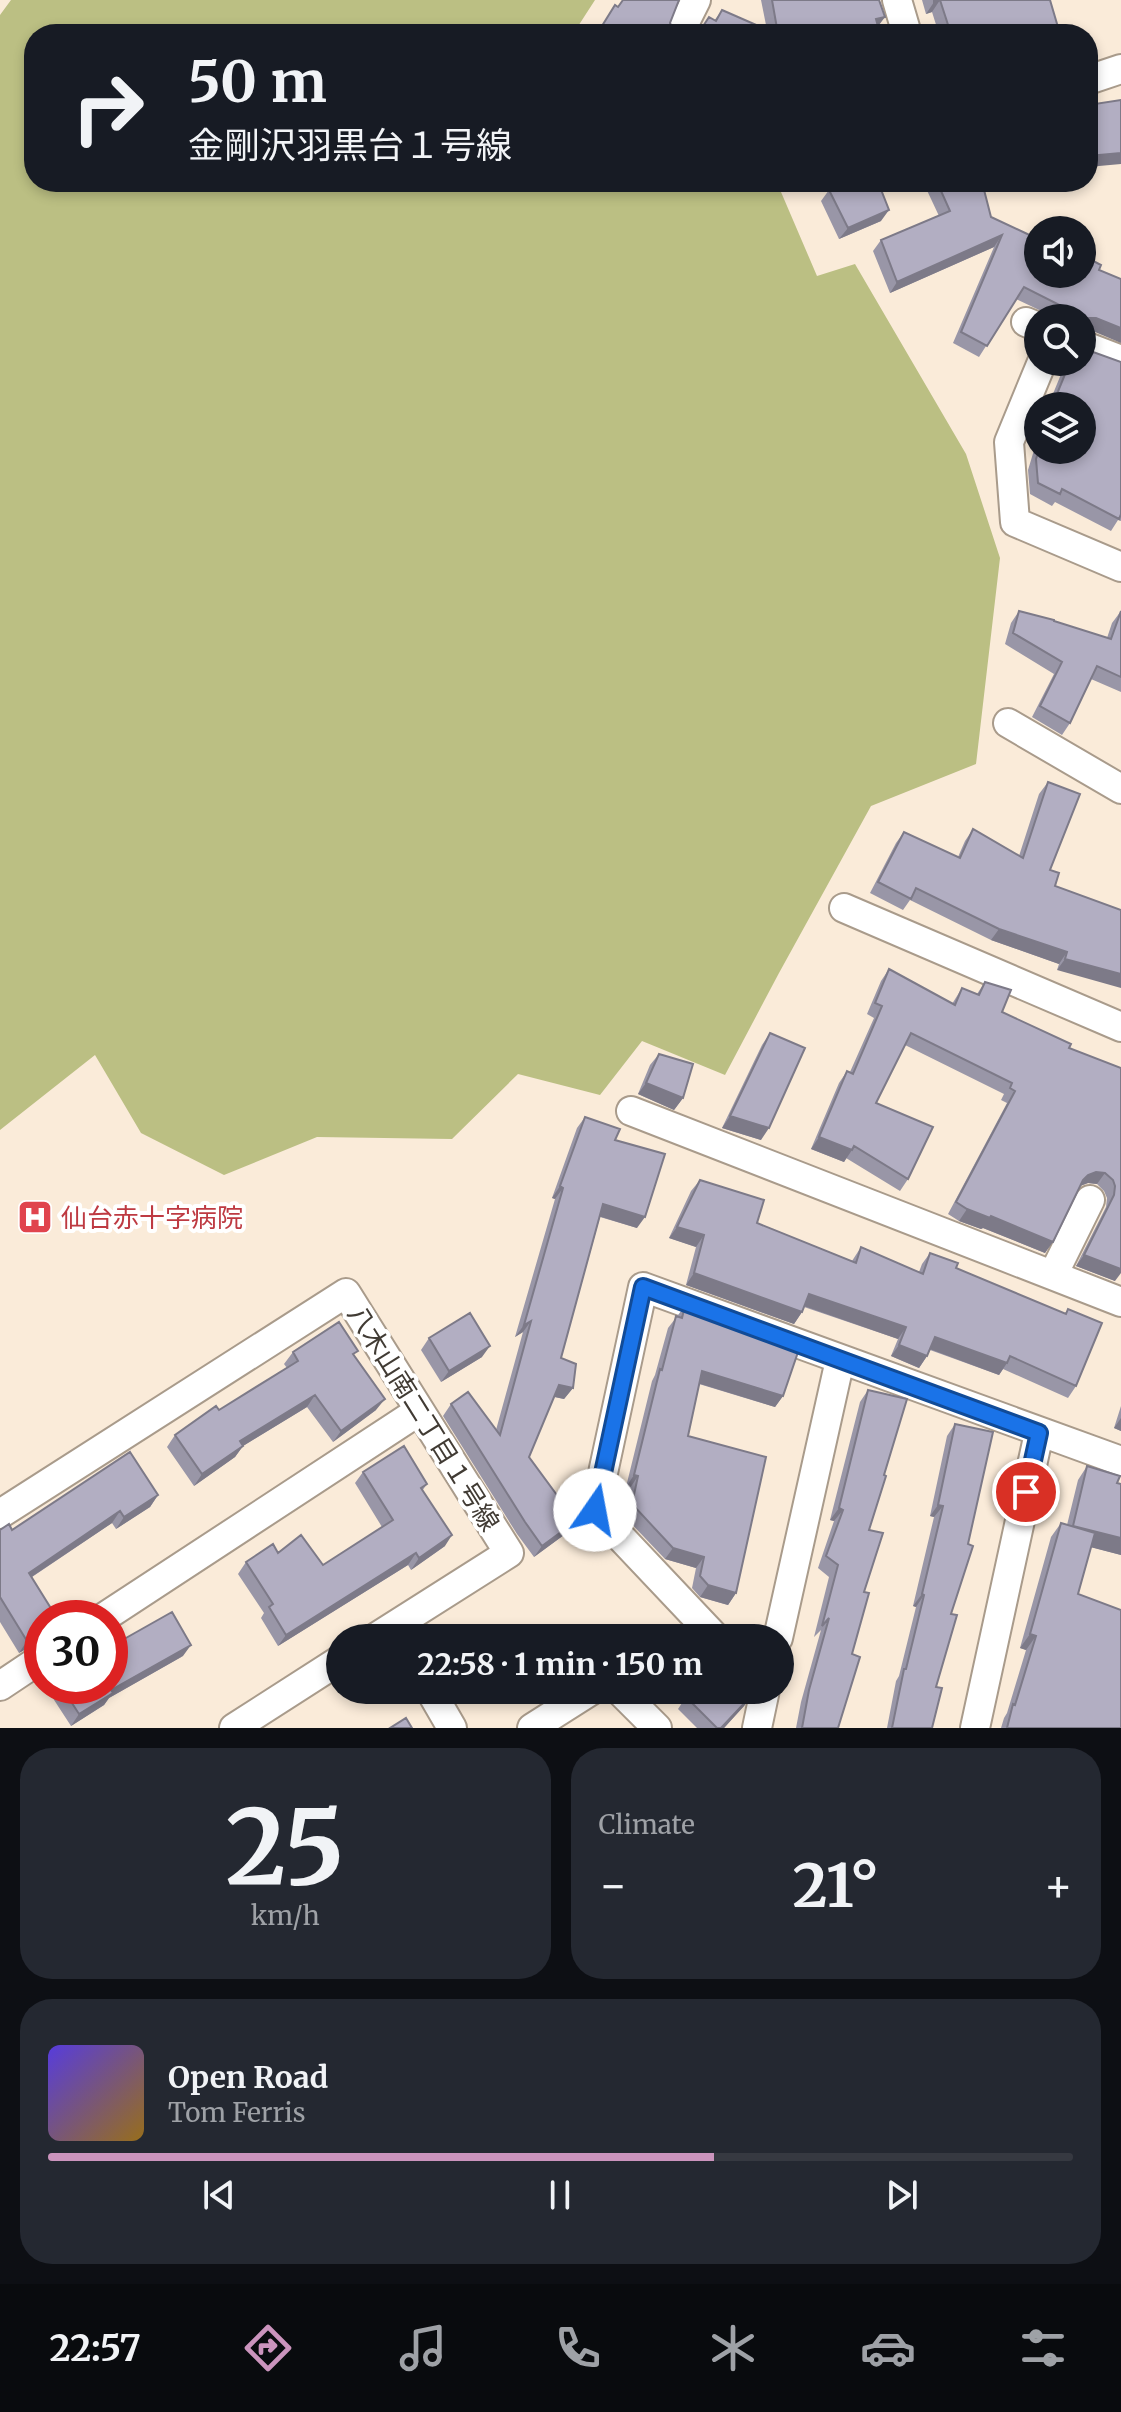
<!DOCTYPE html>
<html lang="en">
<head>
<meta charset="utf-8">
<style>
  body { margin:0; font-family:Merriweather,"Noto Sans JP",serif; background:#242831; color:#f1f3f6; height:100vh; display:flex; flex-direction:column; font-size:30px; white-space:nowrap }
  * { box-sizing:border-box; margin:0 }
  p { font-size:26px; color:#9ea1a6 }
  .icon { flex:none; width:44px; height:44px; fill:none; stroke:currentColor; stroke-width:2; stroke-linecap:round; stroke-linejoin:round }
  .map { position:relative; height:1728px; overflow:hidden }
  .sheet { display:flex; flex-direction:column; gap:20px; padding:20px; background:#0d0f14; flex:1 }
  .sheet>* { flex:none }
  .top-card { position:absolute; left:24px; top:24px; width:1074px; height:168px; border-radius:32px; box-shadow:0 4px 12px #0003; background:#171b24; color:#f1f3f6; overflow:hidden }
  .controls { position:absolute; left:1024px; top:216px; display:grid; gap:16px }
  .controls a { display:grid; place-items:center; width:72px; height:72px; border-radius:50%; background:#171b24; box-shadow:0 4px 12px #0003; font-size:40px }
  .speed { position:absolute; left:24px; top:1600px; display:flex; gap:16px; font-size:40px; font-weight:700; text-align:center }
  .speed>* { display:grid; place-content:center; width:104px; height:104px; border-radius:50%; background:#171b24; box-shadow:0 4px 12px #0003; line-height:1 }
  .speed .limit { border:12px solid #d22; background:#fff; color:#111 }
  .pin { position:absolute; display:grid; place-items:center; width:68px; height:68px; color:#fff; margin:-34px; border:4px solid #fff; border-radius:50%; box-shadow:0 2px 8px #0007 }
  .me { position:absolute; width:88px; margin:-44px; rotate:12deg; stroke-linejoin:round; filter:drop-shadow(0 0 6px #0008) }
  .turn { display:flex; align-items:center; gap:28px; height:168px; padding:0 32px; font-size:36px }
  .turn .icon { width:104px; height:104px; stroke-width:2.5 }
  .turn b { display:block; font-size:56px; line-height:68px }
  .big { font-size:60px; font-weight:700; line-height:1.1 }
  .sheet .tile { flex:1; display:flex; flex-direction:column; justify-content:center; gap:12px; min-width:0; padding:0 28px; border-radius:32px; background:#242831 }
  .sheet .dial { align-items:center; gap:0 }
  .dial b { font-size:104px; line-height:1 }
  .song { display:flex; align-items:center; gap:24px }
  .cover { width:96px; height:96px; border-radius:12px; background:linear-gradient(135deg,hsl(250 70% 55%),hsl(40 70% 35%)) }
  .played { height:8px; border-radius:4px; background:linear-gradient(90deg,#cb94bd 65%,#363941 65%) }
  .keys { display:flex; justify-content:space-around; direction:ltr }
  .heat { display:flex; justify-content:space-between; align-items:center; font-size:44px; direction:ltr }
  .sheet .tiles { flex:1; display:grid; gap:20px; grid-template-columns:1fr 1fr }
  .tile:last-child { grid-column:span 2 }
  .trip { position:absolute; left:326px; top:1624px; width:468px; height:80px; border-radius:40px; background:#171b24; box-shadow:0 4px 12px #0003; font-weight:700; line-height:80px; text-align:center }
  .tabs { display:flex; height:128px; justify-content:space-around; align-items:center; background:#090b0e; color:#9ea1a6 }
  .tabs .icon { width:56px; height:56px }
  .tabs .on { color:#cb94bd }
  .tabs b { font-size:36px; color:#f1f3f6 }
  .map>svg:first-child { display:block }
  .forest { fill:#bbbf83 }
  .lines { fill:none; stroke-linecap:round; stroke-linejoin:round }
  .minor-casing { stroke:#a99b8b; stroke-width:32 }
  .minor { stroke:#fff; stroke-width:28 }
  .wall { fill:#9996a7 }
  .shaded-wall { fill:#7d7a88 }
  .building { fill:#b2aec2; stroke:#7d7a88; stroke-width:2 }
  .route-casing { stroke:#114b97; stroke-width:20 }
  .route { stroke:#1a73e8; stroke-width:14 }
  .labels { text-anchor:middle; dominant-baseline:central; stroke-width:8; stroke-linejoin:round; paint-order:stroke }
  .health-label { font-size:26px; fill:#be3a42; stroke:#fff; text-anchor:start }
  .street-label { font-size:26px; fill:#413b34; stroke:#fff }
</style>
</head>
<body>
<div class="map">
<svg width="1121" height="1728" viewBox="0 0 1121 1728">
  <rect width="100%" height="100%" fill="#faebd9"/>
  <path class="forest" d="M 11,0 L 595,0 L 573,34 L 34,34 L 34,182 L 772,182 L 778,185 L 817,276 L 855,264 L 966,454 L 1000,558 L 976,764 L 871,806 L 779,973 L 725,1075 L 642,1041 L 600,1095 L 518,1074 L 452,1139 L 317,1137 L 224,1175 L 141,1133 L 95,1055 L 0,1130 L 0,15 Z"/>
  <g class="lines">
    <g class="minor-casing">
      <path id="minor" d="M 897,0 L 907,34
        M 679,34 L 696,0
        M 1088,80 L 1121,69
        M 1026,322 L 1038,327
        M 1082,345 L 1121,360
        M 1042,362 L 1009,442 L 1015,522 L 1121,567
        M 1008,723 L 1121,789
        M 844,908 L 1121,1027
        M 631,1111 L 1121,1302
        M 1053,1275 L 1090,1200
        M 0,1514 L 346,1293 L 509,1553 L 375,1638
        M 103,1618 L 419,1411
        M 716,1638 L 595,1510 L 643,1287 L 1121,1461
        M 778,1638 L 840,1360
        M 0,1686 L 42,1658
        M 430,1690 L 452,1728
        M 619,1690 L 657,1728
        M 234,1728 L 340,1660
        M 532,1728 L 592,1690
        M 757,1728 L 765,1690
        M 975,1728 L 1039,1433"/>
    </g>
    <use href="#minor" class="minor"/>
  </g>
  <path class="wall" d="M 761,0 L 879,0 L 878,26 L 880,34 L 697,34 L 709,17 L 714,21 L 722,10 L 767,30 Z
    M 922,0 L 1050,0 L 1060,34 L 939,34 L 932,12 L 926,14 Z
    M 925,182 L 982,182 L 991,217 L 1099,270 L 1088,329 L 1082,329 L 1082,318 L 1056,318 L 1016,299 L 979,357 L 953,343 L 994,247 L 890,293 L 873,251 L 881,240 L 939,216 L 924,184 Z
    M 829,190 L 881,221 L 839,239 L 821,201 Z
    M 1084,349 L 1121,362 L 1121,521 L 1118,520 L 1111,531 L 1055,502 L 1052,506 L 1030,494 L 1028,470 L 1038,437 L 1038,450 L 1082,450 L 1082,406 L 1048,406 L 1066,362 L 1082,362 Z
    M 1019,611 L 1107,638 L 1112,623 L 1121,611 L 1121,692 L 1091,679 L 1070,723 L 1062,735 L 1032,717 L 1054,674 L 1005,644 L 1011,623 Z
    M 1048,782 L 1050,870 L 1055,886 L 1121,910 L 1057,970 L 1059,964 L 991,940 L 910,900 L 903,910 L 870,893 L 896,843 L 904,832 L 958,857 L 965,841 L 973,829 L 1019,856 L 1039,794 Z
    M 889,969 L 952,1004 L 962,988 L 977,994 L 985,982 L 1002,1012 L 1069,1048 L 1121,1068 L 1115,1281 L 1076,1266 L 1106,1207 L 1107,1198 L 1104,1191 L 1097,1184 L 1088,1183 L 1080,1186 L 1045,1253 L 983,1228 L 981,1229 L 959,1221 L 948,1214 L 1007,1103 L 1001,1100 L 1004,1094 L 905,1045 L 876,1103 L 908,1179 L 900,1191 L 846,1158 L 844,1162 L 811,1149 L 839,1083 L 847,1071 L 850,1072 L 874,1018 L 867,1014 L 881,981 Z
    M 770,1033 L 761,1140 L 722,1128 L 762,1045 Z
    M 659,1054 L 683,1098 L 674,1110 L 638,1094 L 650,1065 Z
    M 585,1117 L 615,1140 L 637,1228 L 600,1217 L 561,1358 L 573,1388 L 564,1399 L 554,1397 L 529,1457 L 568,1532 L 534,1557 L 517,1534 L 443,1416 L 451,1404 L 496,1430 L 523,1332 L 515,1337 L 555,1199 L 552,1198 L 577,1128 Z
    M 700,1180 L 757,1223 L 852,1261 L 861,1247 L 919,1272 L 922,1264 L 930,1253 L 956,1268 L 1065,1314 L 1068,1309 L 1076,1386 L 1068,1398 L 1003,1369 L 999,1375 L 930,1350 L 927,1356 L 919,1368 L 891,1356 L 898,1339 L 804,1307 L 802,1312 L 794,1324 L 686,1285 L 696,1247 L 669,1238 L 691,1191 Z
    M 685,1306 L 790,1349 L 783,1396 L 775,1407 L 699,1384 L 688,1436 L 736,1593 L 728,1605 L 700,1597 L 692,1588 L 696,1568 L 665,1559 L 624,1516 L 630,1488 L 626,1487 L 652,1381 L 655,1375 L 668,1328 Z
    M 429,1338 L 482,1357 L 441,1382 L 421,1350 Z
    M 293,1352 L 354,1356 L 376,1410 L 333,1442 L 307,1407 L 243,1446 L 235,1457 L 194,1486 L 167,1447 L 175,1435 L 219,1410 L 287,1368 L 284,1364 Z
    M 868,1390 L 884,1475 L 869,1530 L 864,1592 L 838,1728 L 796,1728 L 801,1702 L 821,1630 L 814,1637 L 829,1577 L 818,1568 L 834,1521 L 830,1520 L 860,1402 Z
    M 1121,1406 L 1121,1431 L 1114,1428 Z
    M 955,1424 L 951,1614 L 936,1687 L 932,1728 L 887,1728 L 896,1681 L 899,1676 L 916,1607 L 913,1606 L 934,1517 L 930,1516 L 947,1436 Z
    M 1087,1466 L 1117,1483 L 1121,1484 L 1121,1555 L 1091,1547 L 1078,1594 L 1121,1728 L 1001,1728 L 1004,1718 L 1007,1713 L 1026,1650 L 1020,1648 L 1051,1537 L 1061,1523 L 1067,1525 L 1078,1480 Z
    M 363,1472 L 427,1484 L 422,1491 L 445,1546 L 411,1570 L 408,1565 L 278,1646 L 261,1618 L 264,1613 L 238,1574 L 246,1562 L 278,1553 L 323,1565 L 382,1527 L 355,1483 Z
    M 158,1495 L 150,1507 L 116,1529 L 112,1523 L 32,1577 L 40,1641 L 19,1653 L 0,1622 L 0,1530 L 12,1530 Z
    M 183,1656 L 109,1698 L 104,1705 L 71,1726 L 45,1686 L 110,1686 Z
    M 752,1695 L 744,1706 L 724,1728 L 697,1728 L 678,1709 L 686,1697 Z"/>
  <path class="shaded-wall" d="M 940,0 L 932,12 L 926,14 L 934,2 Z
    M 885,17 L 876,29 L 876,19 Z
    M 1121,153 L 1121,164 L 1088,167 L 1088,156 Z
    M 889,210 L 881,221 L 839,239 L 848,228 Z
    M 1002,235 L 994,247 L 890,293 L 897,282 Z
    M 1085,318 L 1096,318 L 1121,328 L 1121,343 L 1088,329 L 1082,329 L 1082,322 Z
    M 999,929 L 1067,952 L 1059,964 L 991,940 Z
    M 1065,959 L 1121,974 L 1121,988 L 1057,970 Z
    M 646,1083 L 683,1098 L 674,1110 L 638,1094 Z
    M 730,1116 L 769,1128 L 761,1140 L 722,1128 Z
    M 819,1137 L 852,1150 L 844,1162 L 811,1149 Z
    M 1096,1172 L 1105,1173 L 1097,1184 L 1088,1183 L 1080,1186 L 1075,1192 L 1088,1175 Z
    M 560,1186 L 563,1188 L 555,1199 L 552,1198 Z
    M 603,1204 L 645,1217 L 637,1228 L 595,1215 Z
    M 967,1209 L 991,1216 L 1053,1242 L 1045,1253 L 983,1228 L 981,1229 L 959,1221 Z
    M 677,1227 L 704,1235 L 696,1247 L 669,1238 Z
    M 1084,1255 L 1121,1269 L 1121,1273 L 1115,1281 L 1076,1266 Z
    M 694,1273 L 802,1312 L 794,1324 L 686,1285 Z
    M 809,1294 L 906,1327 L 898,1339 L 801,1305 Z
    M 531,1321 L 523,1332 L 515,1337 L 524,1325 Z
    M 935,1337 L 1007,1363 L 999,1375 L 927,1348 Z
    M 899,1345 L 927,1356 L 919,1368 L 891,1356 Z
    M 490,1346 L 482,1357 L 441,1382 L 449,1371 Z
    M 702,1371 L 783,1396 L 775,1407 L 694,1382 Z
    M 559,1385 L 573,1388 L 564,1399 L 551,1396 Z
    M 315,1395 L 307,1407 L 243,1446 L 235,1457 L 194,1486 L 202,1474 L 240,1441 Z
    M 385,1399 L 376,1410 L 333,1442 L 341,1431 Z
    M 1121,1418 L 1121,1431 L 1114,1428 Z
    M 634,1475 L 638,1476 L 630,1488 L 626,1487 Z
    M 158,1495 L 150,1507 L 116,1529 L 124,1517 Z
    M 938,1505 L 943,1506 L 934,1517 L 930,1516 Z
    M 839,1508 L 843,1510 L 834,1521 L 830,1520 Z
    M 120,1511 L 112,1523 L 21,1584 L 29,1573 Z
    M 576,1521 L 568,1532 L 534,1557 L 542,1546 Z
    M 1073,1526 L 1121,1538 L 1121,1555 L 1063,1540 Z
    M 452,1535 L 445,1546 L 411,1570 L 419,1558 Z
    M 673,1548 L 704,1557 L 696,1568 L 665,1559 Z
    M 416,1553 L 408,1565 L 278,1646 L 286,1635 Z
    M 708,1585 L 736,1593 L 728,1605 L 700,1597 Z
    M 922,1594 L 924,1595 L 916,1607 L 913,1606 Z
    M 42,1633 L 42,1641 L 40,1641 L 19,1653 L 27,1641 Z
    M 1030,1634 L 1036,1636 L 1026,1650 L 1020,1648 Z
    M 191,1645 L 183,1656 L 109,1698 L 104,1705 L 71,1726 L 79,1714 L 111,1690 Z
    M 752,1695 L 744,1706 L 724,1728 L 721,1728 Z"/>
  <path class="building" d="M 623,0 L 679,0 L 670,23 L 674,32 L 676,34 L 597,34 L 615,5 L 618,7 Z
    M 772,0 L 879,0 L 885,17 L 876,19 L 880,34 L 778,34 Z
    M 934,0 L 1050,0 L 1060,34 L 951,34 L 940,0 L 934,2 Z
    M 722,10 L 777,34 L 698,34 L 709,17 L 716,21 Z
    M 1121,100 L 1121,153 L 1088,156 L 1088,105 Z
    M 847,182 L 878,182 L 889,210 L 848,228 L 829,190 Z
    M 937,182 L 982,182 L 991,217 L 1038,239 L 1038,274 L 1082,274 L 1082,255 L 1101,265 L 1099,270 L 1121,279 L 1121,328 L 1096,318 L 1085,318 L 1024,287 L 987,346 L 961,332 L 1002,235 L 897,282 L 881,240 L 950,211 Z
    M 1082,348 L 1121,362 L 1121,514 L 1119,519 L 1062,489 L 1060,494 L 1038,483 L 1036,459 L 1039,450 L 1082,450 L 1082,406 L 1052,406 L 1070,362 L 1082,362 Z
    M 1019,611 L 1054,620 L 1054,621 L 1111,639 L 1121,611 L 1121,677 L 1097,666 L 1070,723 L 1040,706 L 1062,662 L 1013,633 Z
    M 1048,782 L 1080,794 L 1050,870 L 1059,873 L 1055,886 L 1121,910 L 1121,974 L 1065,959 L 1067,952 L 999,929 L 916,888 L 911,899 L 878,882 L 904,832 L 960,858 L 973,829 L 1023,858 Z
    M 889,969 L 955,1005 L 962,988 L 979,995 L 985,982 L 1011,990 L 1002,1012 L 1071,1044 L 1069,1048 L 1121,1068 L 1121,1269 L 1084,1255 L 1114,1195 L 1115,1186 L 1113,1180 L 1105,1173 L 1096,1172 L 1088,1175 L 1083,1180 L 1053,1242 L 991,1216 L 990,1218 L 967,1209 L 956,1202 L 1015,1091 L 1010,1088 L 1012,1083 L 911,1033 L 876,1103 L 933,1127 L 908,1179 L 854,1146 L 852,1150 L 819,1137 L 847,1071 L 853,1074 L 882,1006 L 875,1003 Z
    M 770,1033 L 805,1048 L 769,1128 L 730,1116 Z
    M 659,1054 L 693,1064 L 683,1098 L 646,1083 Z
    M 585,1117 L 620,1129 L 615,1140 L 665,1154 L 645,1217 L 603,1204 L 561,1358 L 576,1364 L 573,1388 L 559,1385 L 529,1457 L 576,1521 L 542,1546 L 525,1522 L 451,1404 L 468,1392 L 500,1435 L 531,1321 L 524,1325 L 563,1188 L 560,1186 Z
    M 700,1180 L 764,1200 L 757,1223 L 856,1263 L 861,1247 L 923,1274 L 930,1253 L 958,1263 L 956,1268 L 1066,1314 L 1068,1309 L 1102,1323 L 1076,1386 L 1010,1356 L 1007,1363 L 935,1337 L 927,1356 L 899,1345 L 906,1327 L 809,1294 L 802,1312 L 694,1273 L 704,1235 L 677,1227 Z
    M 685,1306 L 791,1344 L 790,1349 L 798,1352 L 783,1396 L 702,1371 L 688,1436 L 766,1457 L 736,1593 L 708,1585 L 700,1576 L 704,1557 L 673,1548 L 632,1504 L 638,1476 L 634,1475 L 660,1369 L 662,1370 L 676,1316 L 682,1318 Z
    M 470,1313 L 490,1346 L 449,1371 L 429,1338 Z
    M 339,1322 L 358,1351 L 353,1354 L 385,1399 L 341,1431 L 315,1395 L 240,1441 L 243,1446 L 202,1474 L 175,1435 L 216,1406 L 219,1410 L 298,1361 L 293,1352 Z
    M 868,1390 L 907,1399 L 884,1475 L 886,1476 L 869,1530 L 883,1533 L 864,1592 L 869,1593 L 852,1654 L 860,1657 L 838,1728 L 802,1728 L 809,1690 L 829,1618 L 822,1626 L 838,1565 L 826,1556 L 843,1510 L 839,1508 Z
    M 955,1424 L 993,1432 L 968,1544 L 973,1546 L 951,1614 L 957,1615 L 936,1687 L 942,1688 L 932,1728 L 892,1728 L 904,1669 L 906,1669 L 924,1595 L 922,1594 L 943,1506 L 938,1505 Z
    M 404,1446 L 427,1484 L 421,1488 L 452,1535 L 419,1558 L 416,1553 L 286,1635 L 269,1607 L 273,1604 L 246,1562 L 273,1544 L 278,1553 L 301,1535 L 323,1565 L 393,1520 L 363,1472 Z
    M 130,1452 L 158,1495 L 124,1517 L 120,1511 L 29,1573 L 57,1618 L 42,1618 L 42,1633 L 27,1641 L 0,1597 L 0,1530 L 9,1524 L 12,1530 Z
    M 1087,1466 L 1120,1476 L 1117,1483 L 1121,1484 L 1121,1538 L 1073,1526 Z
    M 1061,1523 L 1095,1533 L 1078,1594 L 1121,1610 L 1121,1728 L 1007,1728 L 1013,1704 L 1015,1705 L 1036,1636 L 1030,1634 Z
    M 172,1612 L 191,1645 L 111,1690 L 113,1693 L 79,1714 L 61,1686 L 110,1686 L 110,1647 Z
    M 693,1690 L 748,1690 L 752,1695 L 721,1728 L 717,1728 L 686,1697 Z
    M 406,1718 L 412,1728 L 390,1728 Z"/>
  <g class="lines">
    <g class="route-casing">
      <path id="route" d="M 595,1510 L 643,1287 L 1039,1433 L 1026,1492"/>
    </g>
    <use href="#route" class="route"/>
  </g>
  <defs>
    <g id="hospital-square" transform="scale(1.8)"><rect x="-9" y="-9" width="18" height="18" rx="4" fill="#e0444e" stroke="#fff"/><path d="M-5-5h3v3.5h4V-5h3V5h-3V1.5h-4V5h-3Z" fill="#fff"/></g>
  </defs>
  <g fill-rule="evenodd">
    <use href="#hospital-square" x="35" y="1217"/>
  </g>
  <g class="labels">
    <g class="health-label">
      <text x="61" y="1217">仙台赤十字病院</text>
    </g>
    <g class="street-label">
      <text transform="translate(424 1418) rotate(58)">八木山南二丁目１号線</text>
    </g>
  </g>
</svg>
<div class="controls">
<a><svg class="icon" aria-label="sound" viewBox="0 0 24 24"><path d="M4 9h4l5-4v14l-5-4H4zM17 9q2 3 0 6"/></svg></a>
<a><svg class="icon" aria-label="search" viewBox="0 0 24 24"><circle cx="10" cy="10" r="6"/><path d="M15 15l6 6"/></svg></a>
<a><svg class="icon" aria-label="layers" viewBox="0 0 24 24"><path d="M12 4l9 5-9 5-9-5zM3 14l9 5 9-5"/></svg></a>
</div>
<div class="speed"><div class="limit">30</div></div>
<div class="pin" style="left:1026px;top:1492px;background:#d93025"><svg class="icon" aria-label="arrive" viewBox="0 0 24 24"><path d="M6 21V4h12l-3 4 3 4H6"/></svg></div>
<svg class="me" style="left:595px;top:1510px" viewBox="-20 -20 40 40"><circle r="19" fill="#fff"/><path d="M0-13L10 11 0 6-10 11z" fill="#1a73e8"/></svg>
<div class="trip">22:58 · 1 min · 150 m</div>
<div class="top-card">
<div class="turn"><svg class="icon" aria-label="right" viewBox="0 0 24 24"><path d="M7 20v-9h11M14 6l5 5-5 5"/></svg><div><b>50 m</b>金剛沢羽黒台１号線</div></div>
</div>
</div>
<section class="sheet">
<div class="tiles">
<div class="tile dial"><b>25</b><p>km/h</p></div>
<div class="tile"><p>Climate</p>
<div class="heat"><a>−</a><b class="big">21°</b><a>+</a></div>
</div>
<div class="tile">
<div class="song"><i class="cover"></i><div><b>Open Road</b><p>Tom Ferris</p></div></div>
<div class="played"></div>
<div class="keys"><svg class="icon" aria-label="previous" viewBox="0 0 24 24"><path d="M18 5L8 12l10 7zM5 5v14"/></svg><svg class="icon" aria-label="pause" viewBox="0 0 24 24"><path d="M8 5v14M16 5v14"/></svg><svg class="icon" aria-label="next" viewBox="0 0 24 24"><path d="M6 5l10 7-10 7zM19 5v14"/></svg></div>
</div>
</div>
</section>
<nav class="tabs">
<b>22:57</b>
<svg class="icon on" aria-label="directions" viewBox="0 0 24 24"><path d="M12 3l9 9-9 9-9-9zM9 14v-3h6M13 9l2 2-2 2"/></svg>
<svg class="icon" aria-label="music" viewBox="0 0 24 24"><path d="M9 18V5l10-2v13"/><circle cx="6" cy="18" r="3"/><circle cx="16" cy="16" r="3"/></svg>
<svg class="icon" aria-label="phone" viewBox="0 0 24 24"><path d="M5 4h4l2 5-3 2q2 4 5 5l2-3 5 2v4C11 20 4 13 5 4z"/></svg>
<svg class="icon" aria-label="climate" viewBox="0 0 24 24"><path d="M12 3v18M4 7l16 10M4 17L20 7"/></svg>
<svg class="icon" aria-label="car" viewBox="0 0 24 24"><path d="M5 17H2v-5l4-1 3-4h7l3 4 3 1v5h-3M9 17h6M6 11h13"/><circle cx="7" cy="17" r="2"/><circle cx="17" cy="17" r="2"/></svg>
<svg class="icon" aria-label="filters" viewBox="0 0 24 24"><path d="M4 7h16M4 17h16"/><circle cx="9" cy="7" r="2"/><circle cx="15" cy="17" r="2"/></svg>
</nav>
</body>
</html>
